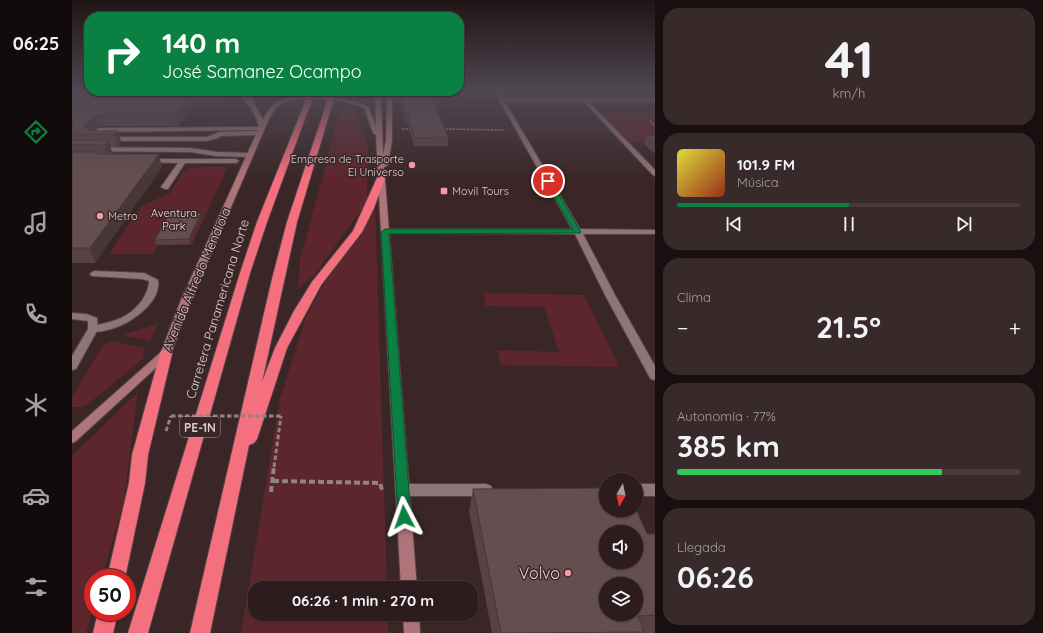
<!DOCTYPE html>
<html lang="es">
<head>
<meta charset="utf-8">
<style>
  body { margin:0; font-family:Quicksand,sans-serif; background:#38292a; color:#f1f3f6; height:100vh; display:flex; flex-direction:column; font-size:15px; white-space:nowrap }
  * { box-sizing:border-box; margin:0 }
  p { font-size:13px; color:#a6a1a4 }
  .icon { flex:none; width:22px; height:22px; fill:none; stroke:currentColor; stroke-width:2; stroke-linecap:round; stroke-linejoin:round }
  .map { position:relative; flex:1; overflow:hidden }
  .sheet { display:flex; flex-direction:column; gap:8px; padding:8px; background:#180f10; width:388px }
  .sheet>* { flex:none }
  .guide { position:absolute; left:12px; top:12px; width:380px; height:84px; border-radius:16px; box-shadow:0 1px 3px #0004,0 0 0 1px #483a3b; background:#0b8043; color:#fff; overflow:hidden }
  .needle { width:26px; rotate:189deg }
  .fabs { position:absolute; left:527px; top:473px; display:grid; gap:8px }
  .fabs a { display:grid; place-items:center; width:44px; height:44px; border-radius:50%; background:#2c1c1d; box-shadow:0 1px 3px #0004,0 0 0 1px #483a3b; font-size:20px }
  .speed { position:absolute; left:12px; top:569px; display:flex; gap:8px; font-size:20px; font-weight:700; text-align:center }
  .speed>* { display:grid; place-content:center; width:52px; height:52px; border-radius:50%; background:#2c1c1d; box-shadow:0 1px 3px #0004,0 0 0 1px #483a3b; line-height:1 }
  .speed .limit { border:6px solid #d22; background:#fff; color:#111 }
  .pin { position:absolute; display:grid; place-items:center; width:34px; height:34px; color:#fff; margin:-17px; border:2px solid #fff; border-radius:50%; box-shadow:0 1px 4px #0007 }
  .me { position:absolute; width:44px; margin:-22px; rotate:356deg; stroke-linejoin:round; filter:drop-shadow(0 0 3px #0008) }
  .turn { display:flex; align-items:center; gap:14px; height:84px; padding:0 12px; font-size:18px }
  .turn .icon { width:52px; height:52px; stroke-width:2.5 }
  .turn b { display:block; font-size:28px; line-height:34px }
  .big { font-size:30px; font-weight:700; line-height:1.1 }
  .sheet .widget { flex:1; display:flex; flex-direction:column; justify-content:center; gap:6px; min-width:0; padding:0 14px; border-radius:16px; background:#38292a }
  .sheet .dial { align-items:center; gap:0 }
  .dial b { font-size:52px; line-height:1 }
  .song { display:flex; align-items:center; gap:12px }
  .cover { width:48px; height:48px; border-radius:6px; background:linear-gradient(135deg,hsl(60 70% 55%),hsl(10 70% 35%)) }
  .played { height:4px; border-radius:2px; background:linear-gradient(90deg,#0b8043 50%,#483a3b 50%) }
  .keys { display:flex; justify-content:space-around; direction:ltr }
  .heat { display:flex; justify-content:space-between; align-items:center; font-size:22px; direction:ltr }
  .charge { height:6px; border-radius:3px; background:linear-gradient(90deg,#34c759 77%,#483a3b 0) }
  .trip { position:absolute; left:176px; top:581px; width:230px; height:40px; border-radius:16px; background:#2c1c1d; box-shadow:0 1px 3px #0004,0 0 0 1px #483a3b; font-weight:700; line-height:40px; text-align:center }
  main { display:flex; flex:1; min-height:0 }
  .tabs { display:flex; flex-direction:column; width:72px; justify-content:space-around; align-items:center; background:#120b0c; color:#a6a1a4 }
  .tabs .icon { width:28px; height:28px }
  .tabs .current { color:#0b8043 }
  .tabs b { font-size:18px; color:#f1f3f6 }
  .map>svg:first-child { display:block }
  .green { fill:#5d252c }
  .lines { fill:none; stroke-linecap:round; stroke-linejoin:round }
  .lane-casing { stroke:#564546; stroke-width:2 }
  .street-casing { stroke:#564546; stroke-width:2 }
  .secondary-casing { stroke:#564546; stroke-width:2 }
  .primary-casing { stroke:#564546; stroke-width:2 }
  .highway-casing { stroke:#564546; stroke-width:2 }
  .path-far2 { stroke:#938283; stroke-width:1.5; stroke-dasharray:2.5 1; stroke-linecap:butt }
  .path-far1 { stroke:#938283; stroke-width:3; stroke-dasharray:4.5 2.5; stroke-linecap:butt }
  .path { stroke:#938283; stroke-width:4; stroke-dasharray:6 3; stroke-linecap:butt }
  .lane { fill:#8e7577; fill-rule:evenodd }
  .street { fill:#8e7577; fill-rule:evenodd }
  .secondary { fill:#ad7479; fill-rule:evenodd }
  .primary { fill:#cb727c; fill-rule:evenodd }
  .highway { fill:#f4707f; fill-rule:evenodd }
  .highway-bridge-casing { stroke:#564546; stroke-width:8; stroke-linecap:butt }
  .path-bridge { stroke:#938283; stroke-width:3; stroke-dasharray:4.5 2.5; stroke-linecap:butt }
  .highway-bridge { stroke:#f4707f; stroke-width:7 }
  .wall { fill:#574345 }
  .shaded-wall { fill:#473738 }
  .building { fill:#654e50; stroke:#473738; fill-rule:evenodd }
  .route { fill:#0b8043; stroke:#07532c }
  .poi-dot { fill:#f49aa1; stroke:#3a2627; stroke-width:1.5 }
  .labels { text-anchor:middle; dominant-baseline:central; stroke-width:3; stroke-linejoin:round; paint-order:stroke }
  .far-poi-label { font-size:11px; fill:#ded0d1; stroke:#3a2627; text-anchor:start }
  .far-park-label { font-size:11px; fill:#f5d9da; stroke:#3a2627 }
  .shield { fill:#3a2627; stroke:#ad9d9e; stroke-width:1 }
  .shield-label { font-size:12px; font-weight:bold; fill:#ded0d1 }
  .street-label { font-size:13px; fill:#ded0d1; stroke:#3a2627 }
  .near-poi-label { font-size:16px; fill:#ded0d1; stroke:#3a2627; text-anchor:end }
</style>
</head>
<body>
<main>
<nav class="tabs">
<b>06:25</b>
<svg class="icon current" aria-label="directions" viewBox="0 0 24 24"><path d="M12 3l9 9-9 9-9-9zM9 14v-3h6M13 9l2 2-2 2"/></svg>
<svg class="icon" aria-label="music" viewBox="0 0 24 24"><path d="M9 18V5l10-2v13"/><circle cx="6" cy="18" r="3"/><circle cx="16" cy="16" r="3"/></svg>
<svg class="icon" aria-label="phone" viewBox="0 0 24 24"><path d="M5 4h4l2 5-3 2q2 4 5 5l2-3 5 2v4C11 20 4 13 5 4z"/></svg>
<svg class="icon" aria-label="climate" viewBox="0 0 24 24"><path d="M12 3v18M4 7l16 10M4 17L20 7"/></svg>
<svg class="icon" aria-label="car" viewBox="0 0 24 24"><path d="M5 17H2v-5l4-1 3-4h7l3 4 3 1v5h-3M9 17h6M6 11h13"/><circle cx="7" cy="17" r="2"/><circle cx="17" cy="17" r="2"/></svg>
<svg class="icon" aria-label="filters" viewBox="0 0 24 24"><path d="M4 7h16M4 17h16"/><circle cx="9" cy="7" r="2"/><circle cx="15" cy="17" r="2"/></svg>
</nav>
<div class="map">
<svg width="583" height="633" viewBox="0 0 583 633">
  <rect width="100%" height="100%" fill="#3a2627"/>
  <path class="green" d="M 270,105 L 283,108 L 296,145 L 295,202 L 242,275 L 226,289 L 228,260 Z
    M 527,114 L 583,114 L 583,143 L 553,142 Z
    M 131,167 L 156,167 L 120,245 L 85,245 L 81,254 L 37,254 L 69,206 L 97,194 L 111,171 L 118,168 Z
    M 303,203 L 315,588 L 183,588 L 183,614 L 316,614 L 316,633 L 169,633 L 208,399 L 234,317 L 255,279 L 288,232 Z
    M 411,293 L 512,295 L 547,367 L 429,365 L 425,350 L 487,352 L 472,307 L 414,306 Z
    M 86,324 L 78,341 L 50,335 Z
    M 40,341 L 73,348 L 71,359 L 15,405 L 9,407 L 0,407 L 0,397 L 32,344 Z
    M 66,392 L 52,500 L 30,578 L 21,578 L 21,610 L 14,633 L 0,633 L 0,456 Z"/>
  <g class="lines">
    <g class="lane-casing">
      <path id="lane" d="M 189,127 L 191,128 L 191,130 L 28,132 L 23,137 L 135,137 L 148,132 L 188,131 L 191,133 L 188,135 L 149,136 L 146,138 L 135,141 L 24,141 L 16,138 L 26,128 Z
        M 0,147 L 118,148 L 145,152 L 178,153 L 181,155 L 178,157 L 145,156 L 118,152 L 0,151 Z
        M 76,159 L 164,159 L 167,161 L 164,163 L 113,163 L 96,189 L 93,189 L 89,187 L 106,163 L 74,162 L 74,160 Z
        M 23,271 L 72,273 L 86,280 C 91,307 41,337 17,331 L 16,329 L 17,327 C 41,321 56,320 71,299 C 74,293 77,288 77,281 L 70,279 L 20,276 L 18,274 L 20,272 Z"/>
    </g>
    <g class="street-casing">
      <path id="street" d="M 422,91 L 426,91 L 431,98 L 583,98 L 583,102 L 517,102 L 583,170 L 583,176 L 581,175 L 512,102 L 433,102 L 508,229 L 583,230 L 583,234 L 511,234 L 543,295 L 583,366 L 583,380 L 579,379 L 577,376 L 533,295 L 503,234 L 313,233 L 309,231 L 313,229 L 500,229 Z
        M 0,313 L 14,314 L 25,318 L 26,329 L 4,369 L 0,370 L 0,356 L 16,329 L 16,321 L 0,319 Z
        M 331,484 L 414,484 L 419,486 L 421,490 L 419,494 L 414,496 L 331,496 L 326,494 L 324,490 L 326,486 Z
        M 564,484 L 583,484 L 583,496 L 564,496 Z"/>
    </g>
    <g class="secondary-casing">
      <path id="secondary" d="M 170,91 L 176,91 L 191,120 C 194,114 198,106 204,103 C 225,89 274,97 296,106 L 304,126 L 303,95 L 305,91 L 311,91 L 309,95 L 311,155 L 314,140 L 315,96 L 319,91 L 325,91 L 321,96 L 320,102 L 320,140 L 316,165 L 312,167 L 345,588 L 329,588 L 306,178 L 304,135 L 301,133 L 292,108 C 272,100 226,92 208,105 C 200,110 197,120 193,128 L 119,300 L 99,354 L 4,441 L 0,443 L 0,431 L 89,352 L 109,300 L 187,128 L 185,120 Z
        M 331,614 L 347,614 L 348,633 L 332,633 Z"/>
    </g>
    <g class="primary-casing">
      <path id="primary" d="M 163,91 L 169,91 L 181,104 L 181,106 L 177,106 Z"/>
    </g>
    <g class="highway-casing">
      <path id="highway" d="M 235,103 L 238,105 L 195,222 L 178,273 L 76,633 L 56,633 L 168,273 L 185,222 L 232,105 Z
        M 257,103 L 260,105 L 225,222 L 190,382 L 203,348 L 222,311 L 240,282 L 281,231 L 305,178 L 309,175 L 313,178 L 302,208 L 290,232 L 249,285 L 215,348 L 185,439 L 182,443 L 177,445 L 138,633 L 118,633 L 200,279 L 215,222 L 254,105 Z
        M 94,350 L 99,351 L 100,354 L 76,455 L 73,483 L 53,578 L 35,578 L 57,483 L 60,455 L 88,354 L 89,351 Z
        M 26,612 L 46,612 L 41,633 L 21,633 Z"/>
    </g>
    <path class="path-far2" d="M 578,121 L 583,126
      M 330,129 L 341,129
      M 370,129 L 433,130"/>
    <path class="path-far1" d="M 94,431 L 99,416
      M 202,467 L 209,416"/>
    <path class="path" d="M 201,481 L 308,483 L 310,490
      M 199,492 L 202,466"/>
    <use href="#lane" class="lane"/>
    <use href="#street" class="street"/>
    <use href="#secondary" class="secondary"/>
    <use href="#primary" class="primary"/>
    <use href="#highway" class="highway"/>
    <g class="highway-bridge-casing">
      <path id="highway-bridge" d="M 235,105 L 240,91
        M 257,105 L 261,91"/>
    </g>
    <path class="path-bridge" d="M 99,416 L 209,416"/>
    <use href="#highway-bridge" class="highway-bridge"/>
  </g>
  <path class="wall" d="M 0,91 L 144,91 L 145,100 L 124,100 L 106,126 L 26,126 L 22,131 L 46,131 L 49,142 L 46,146 L 38,146 L 40,153 L 39,154 L 90,167 L 23,263 L 0,263 Z
    M 328,91 L 357,91 L 376,137 L 376,146 L 342,146 L 336,122 L 333,122 L 328,95 Z
    M 575,136 L 583,136 L 583,154 L 572,144 Z
    M 129,213 L 129,218 L 118,244 L 84,245 L 83,240 Z
    M 401,489 L 575,534 L 583,534 L 583,633 L 420,633 L 397,511 Z"/>
  <path class="shaded-wall" d="M 121,91 L 123,91 L 124,100 L 106,126 L 104,114 Z
    M 23,115 L 26,126 L 19,134 L 11,126 Z
    M 46,131 L 49,142 L 46,146 L 43,134 Z
    M 37,141 L 40,153 L 36,158 L 33,145 Z
    M 87,154 L 90,167 L 23,263 L 18,248 Z
    M 129,213 L 129,218 L 118,244 L 117,239 Z"/>
  <path class="building" d="M 0,91 L 121,91 L 104,114 L 23,115 L 11,126 L 21,131 L 46,131 L 43,134 L 0,134 Z
    M 329,91 L 357,91 L 376,137 L 343,138 L 336,114 L 333,114 Z
    M 575,136 L 583,136 L 583,144 Z
    M 0,140 L 37,141 L 33,145 L 0,145 Z
    M 0,152 L 27,152 L 25,154 L 87,154 L 18,248 L 0,248 Z
    M 129,213 L 117,239 L 83,240 L 97,214 Z
    M 534,488 L 534,510 L 564,510 L 564,509 L 575,534 L 583,534 L 583,615 L 566,616 L 572,632 L 429,633 L 401,489 ZM 534,532 L 564,532 L 564,562 L 534,562 ZM 534,584 L 564,584 L 564,614 L 534,614 Z"/>
  <linearGradient id="sky" x2="0" y2="1"><stop stop-color="#201515"/><stop offset="0.51" stop-color="#4f4752"/><stop offset="1" stop-color="#4f4752" stop-opacity="0"/></linearGradient>
  <rect width="583" height="179" fill="url(#sky)"/>
  <path class="route" d="M 474,179 L 479,181 L 509,232 L 508,233 L 317,234 L 339,517 L 337,521 L 332,522 L 328,521 L 326,517 L 309,232 L 313,229 L 501,229 L 473,181 Z"/>
  <g class="poi-dot">
    <circle cx="340" cy="165" r="4"/>
    <rect x="368" y="187" width="8" height="8" rx="2"/>
    <circle cx="28" cy="216" r="4"/>
    <circle cx="496" cy="573" r="4"/>
  </g>
  <g class="labels">
    <g class="far-poi-label">
      <text x="332" y="159" text-anchor="end">Empresa de Trasporte<tspan x="332" dy="13">El Universo</tspan></text>
      <text x="380" y="191">Movil Tours</text>
      <text x="36" y="216">Metro</text>
    </g>
    <g class="far-park-label">
      <text x="102" y="213">Aventura<tspan x="102" dy="13">Park</tspan></text>
    </g>
    <rect class="shield" x="108" y="417" width="40" height="20" rx="3"/>
    <g class="shield-label">
      <text x="128" y="427">PE-1N</text>
    </g>
    <g class="street-label">
      <text transform="translate(124 279) rotate(-67)">Avenida Alfredo Mendiola</text>
      <text transform="translate(145 309) rotate(-73)">Carretera Panamericana Norte</text>
    </g>
    <g class="near-poi-label">
      <text x="488" y="573">Volvo</text>
    </g>
  </g>
</svg>
<div class="fabs">
<a><svg class="needle" viewBox="-14 -14 28 28"><path d="M0-13l5 13h-10z" fill="#e53935"/><path d="M0 13l5-13h-10z" fill="#a6a1a4"/></svg></a>
<a><svg class="icon" aria-label="sound" viewBox="0 0 24 24"><path d="M4 9h4l5-4v14l-5-4H4zM17 9q2 3 0 6"/></svg></a>
<a><svg class="icon" aria-label="layers" viewBox="0 0 24 24"><path d="M12 4l9 5-9 5-9-5zM3 14l9 5 9-5"/></svg></a>
</div>
<div class="speed"><div class="limit">50</div></div>
<div class="pin" style="left:476px;top:181px;background:#d93025"><svg class="icon" aria-label="arrive" viewBox="0 0 24 24"><path d="M6 21V4h12l-3 4 3 4H6"/></svg></div>
<svg class="me" style="left:332px;top:517px" viewBox="-20 -20 40 40"><path d="M0-17L14 15 0 8-14 15z" fill="#0b8043" stroke="#fff" stroke-width="4"/></svg>
<div class="trip">06:26 · 1 min · 270 m</div>
<div class="guide">
<div class="turn"><svg class="icon" aria-label="right" viewBox="0 0 24 24"><path d="M7 20v-9h11M14 6l5 5-5 5"/></svg><div><b>140 m</b>José Samanez Ocampo</div></div>
</div>
</div>
<section class="sheet">
<div class="widget dial"><b>41</b><p>km/h</p></div>
<div class="widget">
<div class="song"><i class="cover"></i><div><b>101.9 FM</b><p>Música</p></div></div>
<div class="played"></div>
<div class="keys"><svg class="icon" aria-label="previous" viewBox="0 0 24 24"><path d="M18 5L8 12l10 7zM5 5v14"/></svg><svg class="icon" aria-label="pause" viewBox="0 0 24 24"><path d="M8 5v14M16 5v14"/></svg><svg class="icon" aria-label="next" viewBox="0 0 24 24"><path d="M6 5l10 7-10 7zM19 5v14"/></svg></div>
</div>
<div class="widget"><p>Clima</p>
<div class="heat"><a>−</a><b class="big">21.5°</b><a>+</a></div>
</div>
<div class="widget"><p>Autonomía · 77%</p><b class="big">385 km</b><div class="charge"></div></div>
<div class="widget"><p>Llegada</p><b class="big">06:26</b></div>
</section>
</main>
</body>
</html>
